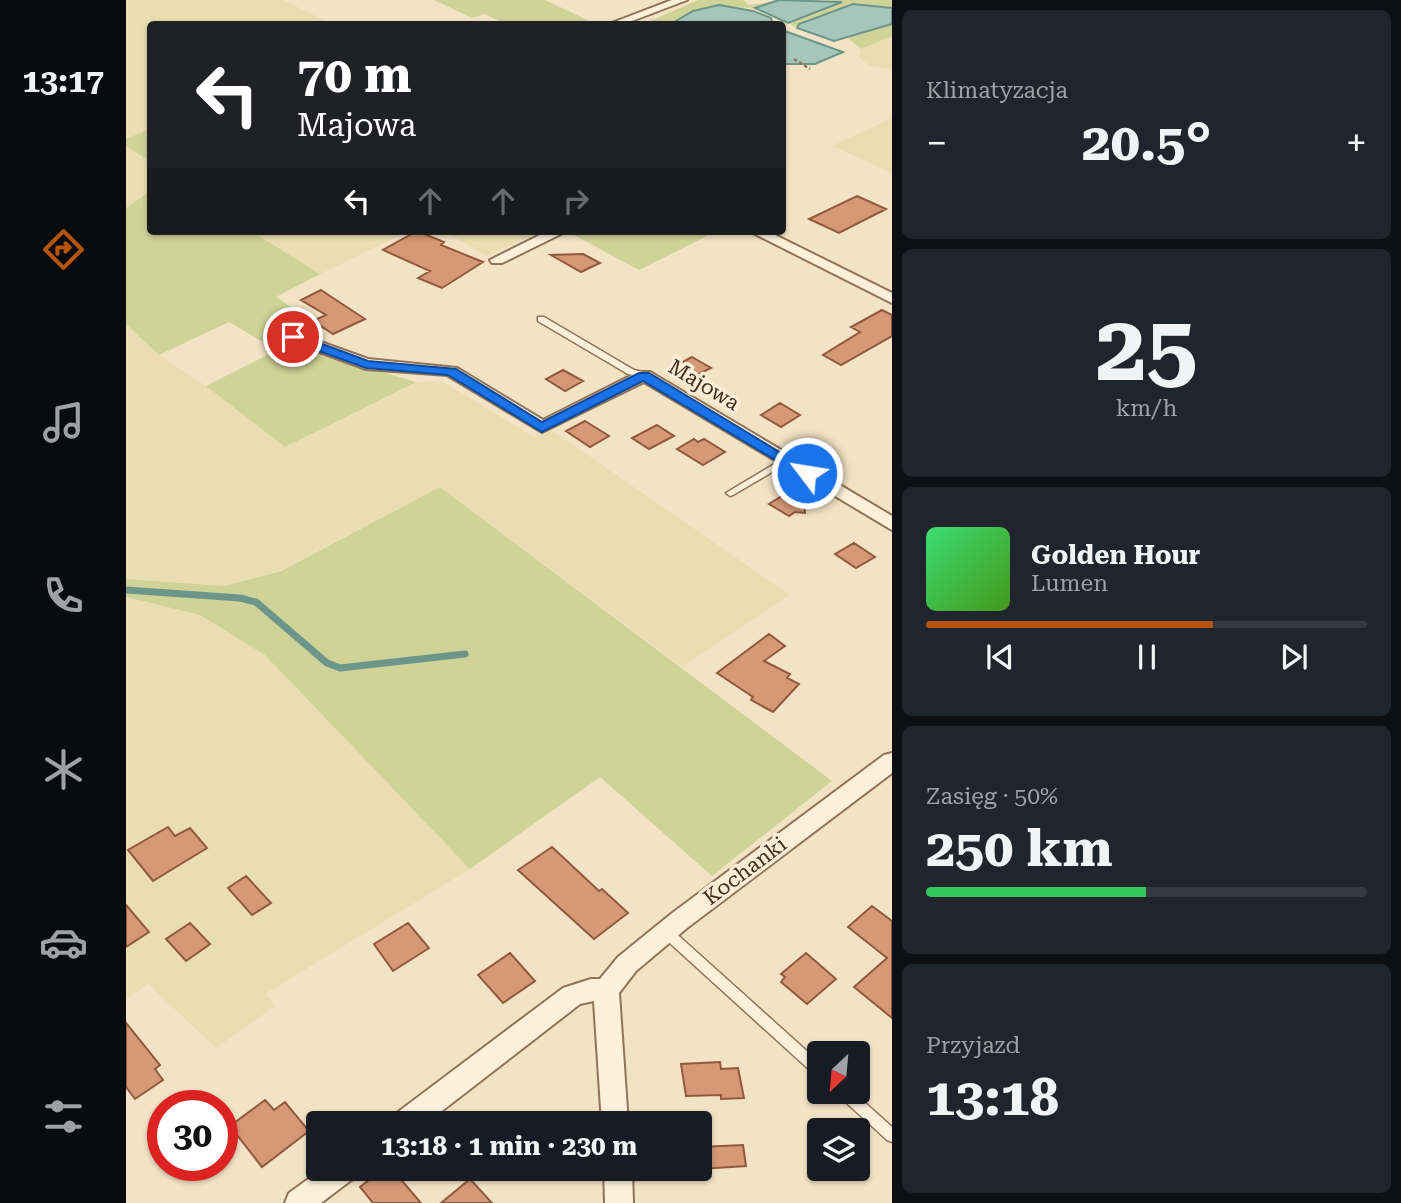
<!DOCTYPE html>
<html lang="pl">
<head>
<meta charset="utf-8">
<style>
  body { margin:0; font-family:"Roboto Serif",serif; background:#20242c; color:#f1f3f6; height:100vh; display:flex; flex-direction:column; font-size:26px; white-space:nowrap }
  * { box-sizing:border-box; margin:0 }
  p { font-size:23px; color:#9ea1a6 }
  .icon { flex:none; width:38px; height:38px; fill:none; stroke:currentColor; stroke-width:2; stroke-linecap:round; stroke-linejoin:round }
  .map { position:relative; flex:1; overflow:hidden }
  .side { display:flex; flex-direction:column; gap:10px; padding:10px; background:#0d0f14; width:509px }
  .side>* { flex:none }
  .banner { position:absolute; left:21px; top:21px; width:639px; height:214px; border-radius:7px; box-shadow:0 2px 5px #0004; background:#202124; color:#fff; overflow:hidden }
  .needle { width:46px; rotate:206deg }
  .controls { position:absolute; left:681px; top:1041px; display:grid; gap:14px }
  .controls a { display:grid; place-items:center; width:63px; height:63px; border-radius:7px; background:#171b24; box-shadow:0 2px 5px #0004; font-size:35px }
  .speed { position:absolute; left:21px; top:1090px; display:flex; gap:14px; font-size:35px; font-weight:700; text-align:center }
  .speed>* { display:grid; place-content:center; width:91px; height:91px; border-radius:50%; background:#171b24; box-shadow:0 2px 5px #0004; line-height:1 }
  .speed .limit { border:10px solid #d22; background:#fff; color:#111 }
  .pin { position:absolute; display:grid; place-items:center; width:60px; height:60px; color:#fff; margin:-30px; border:4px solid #fff; border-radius:50%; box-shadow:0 2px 7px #0007 }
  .me { position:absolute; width:77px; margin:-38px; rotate:301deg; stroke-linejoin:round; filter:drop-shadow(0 0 5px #0008) }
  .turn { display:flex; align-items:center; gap:24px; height:147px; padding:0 35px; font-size:32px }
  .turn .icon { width:91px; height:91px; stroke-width:2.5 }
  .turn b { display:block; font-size:49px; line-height:60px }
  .lanes { display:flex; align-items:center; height:66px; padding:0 35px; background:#0003; justify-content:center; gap:35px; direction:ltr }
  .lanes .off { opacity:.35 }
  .big { font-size:52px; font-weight:700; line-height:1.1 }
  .side .tile { flex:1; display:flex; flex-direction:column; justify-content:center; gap:10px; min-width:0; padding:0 24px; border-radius:10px; background:#20242c }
  .side .dial { align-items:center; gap:0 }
  .dial b { font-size:91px; line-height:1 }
  .song { display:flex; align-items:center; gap:21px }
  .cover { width:84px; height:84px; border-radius:10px; background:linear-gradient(135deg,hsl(140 70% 55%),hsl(100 70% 35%)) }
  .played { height:7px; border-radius:4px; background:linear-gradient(90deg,#b45309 65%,#363941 65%) }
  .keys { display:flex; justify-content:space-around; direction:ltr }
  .heat { display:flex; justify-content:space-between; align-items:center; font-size:38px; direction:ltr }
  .charge { height:10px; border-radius:5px; background:linear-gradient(90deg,#34c759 50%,#363941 0) }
  .trip { position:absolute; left:180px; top:1111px; width:406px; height:70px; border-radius:7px; background:#171b24; box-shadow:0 2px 5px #0004; font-weight:700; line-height:70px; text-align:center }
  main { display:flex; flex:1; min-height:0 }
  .menu { display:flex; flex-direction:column; width:126px; justify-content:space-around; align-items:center; background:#090b0e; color:#9ea1a6 }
  .menu .icon { width:49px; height:49px }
  .menu .selected { color:#b45309 }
  .menu b { font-size:32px; color:#f1f3f6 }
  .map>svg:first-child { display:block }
  .farmland { fill:#e9ddb1 }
  .green { fill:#cfd397 }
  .water { fill:#a7c6bb; stroke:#6c9689; stroke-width:2 }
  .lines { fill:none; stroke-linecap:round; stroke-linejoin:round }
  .stream { stroke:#6c9689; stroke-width:7 }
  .building { fill:#d59977; stroke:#92593c; stroke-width:2 }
  .service-casing { stroke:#907358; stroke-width:3 }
  .minor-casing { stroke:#907358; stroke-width:4 }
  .path { stroke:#907358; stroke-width:2.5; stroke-dasharray:3.5 2.5; stroke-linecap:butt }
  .service { fill:#fcf0da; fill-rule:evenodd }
  .minor { fill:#fcf0da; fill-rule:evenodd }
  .route { fill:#1a73e8; stroke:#114b97; stroke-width:2 }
  .labels { text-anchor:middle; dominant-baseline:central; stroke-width:7; stroke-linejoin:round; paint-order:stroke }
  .street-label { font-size:21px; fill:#3f2c1e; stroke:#f9edd6 }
</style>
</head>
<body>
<main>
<nav class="menu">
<b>13:17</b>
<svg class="icon selected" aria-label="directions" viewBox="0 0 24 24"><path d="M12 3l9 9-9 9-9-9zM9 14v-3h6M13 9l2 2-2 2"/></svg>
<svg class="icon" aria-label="music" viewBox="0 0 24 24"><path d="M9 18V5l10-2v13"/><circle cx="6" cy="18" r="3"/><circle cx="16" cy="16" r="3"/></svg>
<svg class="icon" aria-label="phone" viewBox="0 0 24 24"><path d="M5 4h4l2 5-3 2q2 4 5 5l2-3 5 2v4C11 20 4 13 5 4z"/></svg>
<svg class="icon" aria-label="climate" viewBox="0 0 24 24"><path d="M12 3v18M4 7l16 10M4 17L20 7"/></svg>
<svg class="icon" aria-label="car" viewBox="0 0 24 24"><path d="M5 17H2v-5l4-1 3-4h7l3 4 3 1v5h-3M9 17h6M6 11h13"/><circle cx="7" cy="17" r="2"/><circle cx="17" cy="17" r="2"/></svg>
<svg class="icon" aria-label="filters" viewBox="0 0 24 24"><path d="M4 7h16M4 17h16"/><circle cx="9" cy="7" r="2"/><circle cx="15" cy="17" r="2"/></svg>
</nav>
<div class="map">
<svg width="766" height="1203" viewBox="0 0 766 1203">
  <rect width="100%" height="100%" fill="#f3e3c5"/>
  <path class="farmland" d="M 0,0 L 157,0 L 206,24 L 24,24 L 24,129 L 0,139 Z
    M 766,36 L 766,69 L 744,66 L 732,57 L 735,49 Z
    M 766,118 L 766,173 L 706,146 Z
    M 0,146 L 24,162 L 24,191 L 0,208 Z
    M 125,231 L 283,231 L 194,274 Z
    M 318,231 L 416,231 L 360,256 Z
    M 0,324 L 33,355 L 80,386 L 159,446 L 290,382 L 316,381 L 408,437 L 424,429 L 664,595 L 556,667 L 314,487 L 155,570 L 98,586 L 0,579 Z
    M 0,597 L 74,615 L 139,655 L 344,869 L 139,994 L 149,1006 L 90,1048 L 22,984 L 0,999 Z"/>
  <path class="green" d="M 308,0 L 419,0 L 470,24 L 379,24 L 359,14 L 346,18 Z
    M 572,0 L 618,0 L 622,5 L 655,1 L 629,8 L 585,6 L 567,11 L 545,24 L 517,24 Z
    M 696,0 L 766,0 L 766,8 L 727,4 L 670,26 L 671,28 L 662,23 L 715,1 Z
    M 766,24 L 766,36 L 735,49 L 722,38 Z
    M 24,129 L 24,162 L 0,146 L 0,139 Z
    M 24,191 L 24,231 L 125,231 L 194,274 L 150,297 L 187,322 L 142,345 L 103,322 L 33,355 L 0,324 L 0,208 Z
    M 452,231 L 591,231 L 513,270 L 446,234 Z
    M 163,344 L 290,382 L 159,447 L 80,386 Z
    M 314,487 L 706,781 L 586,876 L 474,777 L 344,869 L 139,655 L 74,615 L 0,597 L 0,579 L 98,586 L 155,571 Z"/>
  <path class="water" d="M 653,0 L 716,2 L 662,23 L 629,8 Z
    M 727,4 L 766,8 L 766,24 L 708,41 L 671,28 L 673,24 Z
    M 593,5 L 627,11 L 645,18 L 646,23 L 545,24 L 567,11 Z
    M 656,30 L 717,52 L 689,64 L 656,64 Z"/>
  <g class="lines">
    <path class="stream" d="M 0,590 L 114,598 L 130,602 L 201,663 L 214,668 L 339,654"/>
  </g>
  <path class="building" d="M 731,196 L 760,209 L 713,233 L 683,219 Z
    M 291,231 L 318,242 L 315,245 L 357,262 L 316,288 L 292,278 L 304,271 L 257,250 Z
    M 457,254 L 474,263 L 455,272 L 425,255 Z
    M 195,290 L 201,294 L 239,319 L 207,334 L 187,321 L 200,315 L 175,300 Z
    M 756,310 L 766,315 L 766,336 L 715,365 L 697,355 L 734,332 L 725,327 Z
    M 566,357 L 585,368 L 565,378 L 547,367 Z
    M 437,370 L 457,381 L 439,391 L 420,379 Z
    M 654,403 L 674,415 L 655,427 L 635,415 Z
    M 459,421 L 483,436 L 464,447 L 440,431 Z
    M 531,425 L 548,436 L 523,449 L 506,438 Z
    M 568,439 L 572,442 L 578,439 L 599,452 L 577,465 L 551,449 Z
    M 664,491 L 678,499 L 679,513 L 669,512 L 663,516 L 643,504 Z
    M 728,543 L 749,557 L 730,568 L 709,554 Z
    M 643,634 L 659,646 L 638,661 L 664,674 L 661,678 L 673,684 L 647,712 L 625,700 L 627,697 L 591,673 Z
    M 42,827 L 49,836 L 64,828 L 81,848 L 27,881 L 2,850 Z
    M 426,847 L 473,891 L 476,889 L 502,913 L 468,939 L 392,870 Z
    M 120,876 L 145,903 L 126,915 L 102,888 Z
    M 0,905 L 23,932 L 0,947 Z
    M 746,906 L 766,921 L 766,1018 L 728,987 L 761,958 L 722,927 Z
    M 64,923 L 84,944 L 60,961 L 40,939 Z
    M 282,923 L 303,948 L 267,971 L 248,944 Z
    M 384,953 L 409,981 L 377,1003 L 352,975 Z
    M 680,953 L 710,979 L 681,1004 L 655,982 L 659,977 L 655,974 Z
    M 0,1023 L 34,1065 L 29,1069 L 37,1080 L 9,1099 L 0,1087 Z
    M 594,1062 L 595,1069 L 612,1068 L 618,1098 L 595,1099 L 595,1095 L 560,1096 L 555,1064 Z
    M 139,1100 L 148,1110 L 159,1102 L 183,1131 L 136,1167 L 104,1126 Z
    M 617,1145 L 620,1166 L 574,1169 L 574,1147 Z
    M 257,1169 L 266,1169 L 295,1203 L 247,1203 L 234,1187 Z
    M 344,1179 L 366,1203 L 315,1203 Z"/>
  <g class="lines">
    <g class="service-casing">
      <path id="service" d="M 412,317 L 418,317 L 508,370 L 521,373 L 522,375 L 518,377 L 502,374 L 412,321 Z
        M 660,457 L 663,458 L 664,460 L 663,462 L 607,495 L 604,496 L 600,493 Z
        M 540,927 L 544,928 L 693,1062 L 693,1076 L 688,1074 L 536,936 L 534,932 L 536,928 Z
        M 711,1092 L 727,1092 L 766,1127 L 766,1142 L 761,1140 L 713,1096 Z"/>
    </g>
    <g class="minor-casing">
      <path id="minor" d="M 546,0 L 561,0 L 498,24 L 483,24 Z
        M 422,231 L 441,231 L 376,263 L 366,263 L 364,260 Z
        M 623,231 L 641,231 L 766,293 L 766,303 Z
        M 167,332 L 242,359 L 331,368 L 417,420 L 512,372 L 524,372 L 766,516 L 766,530 L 518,382 L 416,432 L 321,375 L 240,369 L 161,340 L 159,337 L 161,334 Z
        M 766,753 L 766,773 L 561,928 L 510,971 L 493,993 L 502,1124 L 476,1124 L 468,1001 L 454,1004 L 299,1124 L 264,1124 L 268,1115 L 437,988 L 465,979 L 474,979 L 492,957 L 545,914 L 758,755 Z
        M 196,1169 L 232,1169 L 228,1178 L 195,1203 L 159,1203 L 163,1193 Z
        M 478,1169 L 506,1169 L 507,1203 L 479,1203 Z"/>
    </g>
    <path class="path" d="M 668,59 L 684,69"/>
    <use href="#service" class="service"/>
    <use href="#minor" class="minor"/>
  </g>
  <path class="route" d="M 167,333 L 242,361 L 330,369 L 416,422 L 513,373 L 523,373 L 688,473 L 686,476 L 676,476 L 517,381 L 416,432 L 322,375 L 240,368 L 162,340 L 162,334 Z"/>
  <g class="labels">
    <g class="street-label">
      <text transform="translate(578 385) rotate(31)">Majowa</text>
      <text transform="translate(619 871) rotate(-37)">Kochanki</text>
    </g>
  </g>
</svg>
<div class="controls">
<a><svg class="needle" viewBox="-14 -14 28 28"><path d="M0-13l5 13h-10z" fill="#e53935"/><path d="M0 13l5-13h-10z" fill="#9ea1a6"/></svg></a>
<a><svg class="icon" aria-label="layers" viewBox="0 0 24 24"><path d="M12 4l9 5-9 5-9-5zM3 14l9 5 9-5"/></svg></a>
</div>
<div class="speed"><div class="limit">30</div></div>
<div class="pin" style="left:167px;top:337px;background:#d93025"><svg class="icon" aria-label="arrive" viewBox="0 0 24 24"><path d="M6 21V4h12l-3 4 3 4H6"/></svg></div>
<svg class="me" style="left:681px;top:473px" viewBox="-20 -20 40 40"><circle r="17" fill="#1a73e8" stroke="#fff" stroke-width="3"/><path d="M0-11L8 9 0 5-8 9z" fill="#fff"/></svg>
<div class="trip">13:18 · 1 min · 230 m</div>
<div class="banner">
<div class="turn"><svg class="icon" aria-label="left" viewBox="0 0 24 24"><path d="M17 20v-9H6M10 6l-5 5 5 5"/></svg><div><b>70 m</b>Majowa</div></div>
<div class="lanes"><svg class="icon" aria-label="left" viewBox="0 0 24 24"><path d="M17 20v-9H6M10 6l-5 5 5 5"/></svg><svg class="icon off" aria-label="ahead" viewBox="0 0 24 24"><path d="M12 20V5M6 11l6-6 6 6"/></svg><svg class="icon off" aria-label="ahead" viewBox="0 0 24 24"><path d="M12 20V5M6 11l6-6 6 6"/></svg><svg class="icon off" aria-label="right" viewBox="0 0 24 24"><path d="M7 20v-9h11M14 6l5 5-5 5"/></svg></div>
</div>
</div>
<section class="side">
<div class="tile"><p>Klimatyzacja</p>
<div class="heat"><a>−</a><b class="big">20.5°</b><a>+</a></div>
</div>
<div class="tile dial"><b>25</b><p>km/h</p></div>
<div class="tile">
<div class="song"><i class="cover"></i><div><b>Golden Hour</b><p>Lumen</p></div></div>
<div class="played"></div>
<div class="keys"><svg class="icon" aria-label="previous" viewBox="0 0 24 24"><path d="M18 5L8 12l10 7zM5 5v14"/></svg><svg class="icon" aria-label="pause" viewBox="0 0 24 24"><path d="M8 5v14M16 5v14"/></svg><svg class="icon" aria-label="next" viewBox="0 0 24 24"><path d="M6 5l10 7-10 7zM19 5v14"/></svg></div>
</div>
<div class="tile"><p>Zasięg · 50%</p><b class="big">250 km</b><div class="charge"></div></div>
<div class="tile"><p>Przyjazd</p><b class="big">13:18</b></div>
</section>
</main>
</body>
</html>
